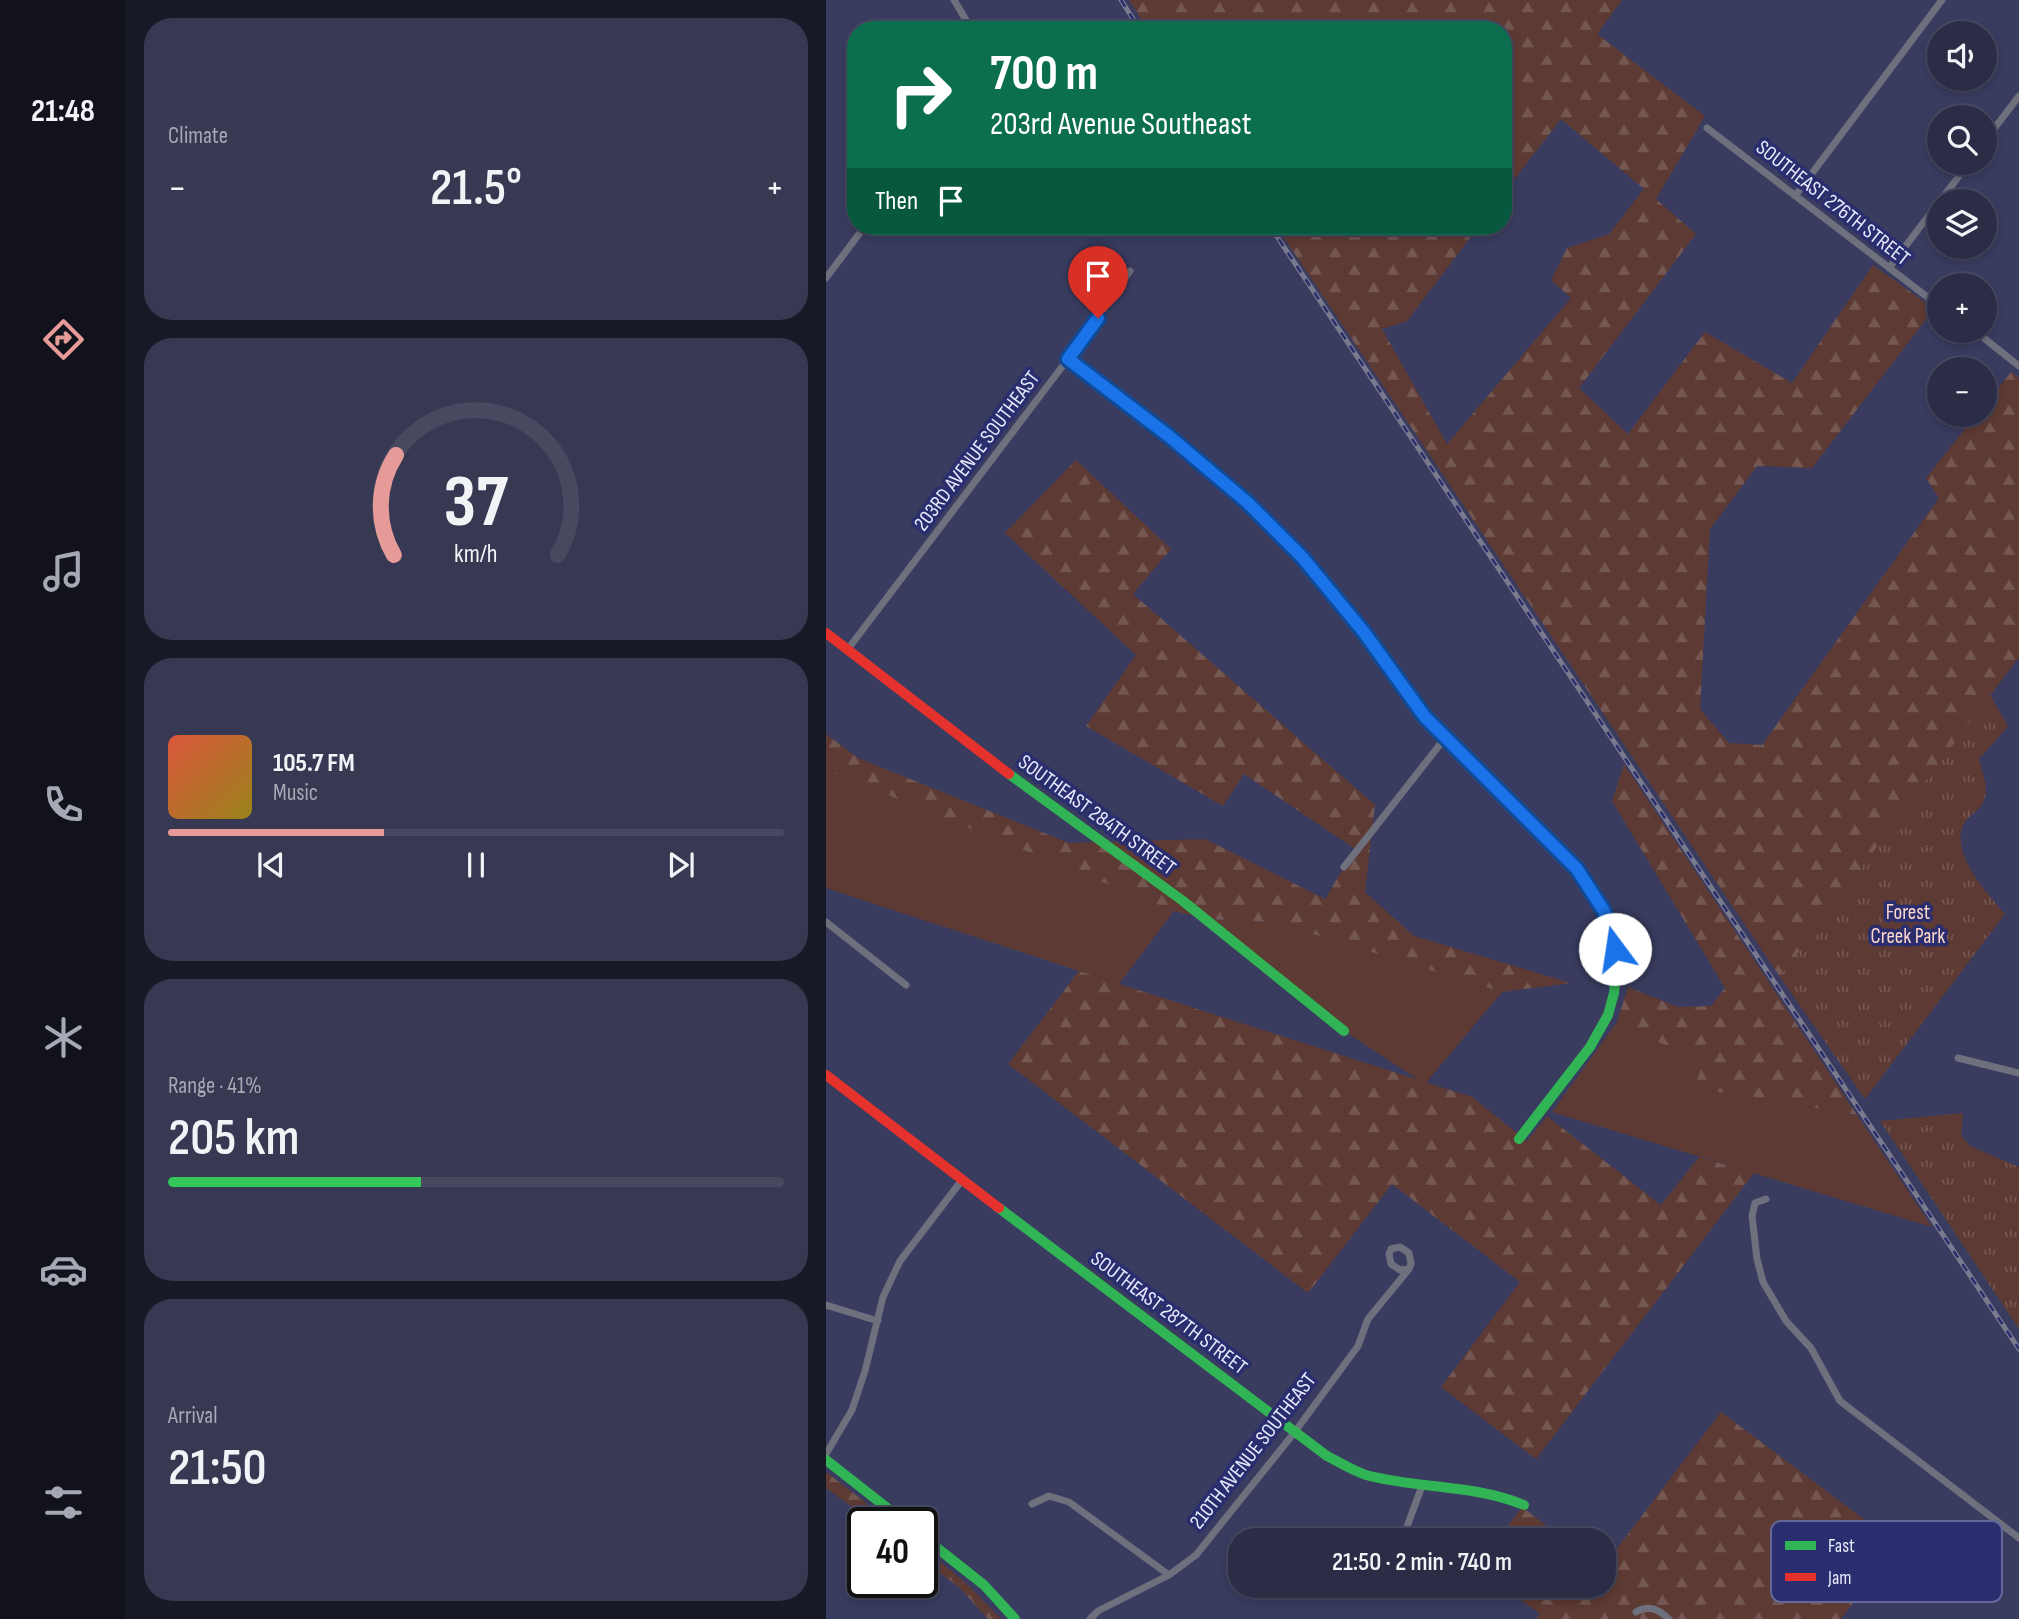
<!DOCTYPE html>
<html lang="en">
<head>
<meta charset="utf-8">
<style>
  body { margin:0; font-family:"Sofia Sans Condensed",sans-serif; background:#373952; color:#f1f3f6; height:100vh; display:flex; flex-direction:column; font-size:26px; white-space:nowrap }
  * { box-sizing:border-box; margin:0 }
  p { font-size:23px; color:#a6a8b4 }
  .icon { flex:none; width:38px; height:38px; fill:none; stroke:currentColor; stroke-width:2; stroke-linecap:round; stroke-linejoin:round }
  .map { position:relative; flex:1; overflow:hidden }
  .side { display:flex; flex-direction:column; gap:18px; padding:18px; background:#181927; width:700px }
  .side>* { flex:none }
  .guide { position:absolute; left:21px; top:21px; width:665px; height:214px; border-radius:28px; box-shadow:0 4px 10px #0003,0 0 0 2px #474960; background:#0b6e4f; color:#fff; overflow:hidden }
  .buttons { position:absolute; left:1101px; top:21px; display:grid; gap:14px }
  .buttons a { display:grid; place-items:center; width:70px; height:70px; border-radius:50%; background:#2b2d47; box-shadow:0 4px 10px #0003,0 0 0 2px #474960; font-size:35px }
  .speed { position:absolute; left:21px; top:1507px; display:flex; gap:14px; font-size:35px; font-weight:700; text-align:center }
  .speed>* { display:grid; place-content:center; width:91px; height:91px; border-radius:50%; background:#2b2d47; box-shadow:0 4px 10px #0003,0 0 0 2px #474960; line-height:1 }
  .speed .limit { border:4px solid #111; border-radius:10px; background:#fff; color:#111 }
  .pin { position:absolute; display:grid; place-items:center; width:60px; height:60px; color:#fff; margin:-72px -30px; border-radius:50% 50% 50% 0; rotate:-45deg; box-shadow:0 0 7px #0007 }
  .pin .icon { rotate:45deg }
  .me { position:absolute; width:77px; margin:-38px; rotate:346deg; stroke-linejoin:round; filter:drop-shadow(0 0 5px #0008) }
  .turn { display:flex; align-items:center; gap:24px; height:147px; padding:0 28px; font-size:32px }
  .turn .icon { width:91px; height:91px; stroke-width:2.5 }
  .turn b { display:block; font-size:49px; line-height:60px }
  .then { display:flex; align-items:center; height:66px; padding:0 28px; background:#0003; gap:14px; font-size:26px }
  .big { font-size:52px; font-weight:600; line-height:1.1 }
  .side .tile { flex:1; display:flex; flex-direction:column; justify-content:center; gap:10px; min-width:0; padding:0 24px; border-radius:28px; background:#373952 }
  .side .dial { align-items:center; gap:0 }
  .dial svg { height:182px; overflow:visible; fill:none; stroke:#474960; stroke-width:7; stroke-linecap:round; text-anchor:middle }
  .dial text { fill:#f1f3f6; stroke:none }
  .song { display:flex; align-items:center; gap:21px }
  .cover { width:84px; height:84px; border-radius:10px; background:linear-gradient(135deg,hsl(10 70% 55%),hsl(50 70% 35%)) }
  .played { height:7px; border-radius:4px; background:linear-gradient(90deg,#e69b98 35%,#474960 35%) }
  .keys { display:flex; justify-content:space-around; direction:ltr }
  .heat { display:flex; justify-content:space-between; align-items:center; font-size:38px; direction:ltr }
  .charge { height:10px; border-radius:5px; background:linear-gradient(90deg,#34c759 41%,#474960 0) }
  .trip { position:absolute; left:402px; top:1528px; width:388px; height:70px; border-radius:28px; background:#2b2d47; box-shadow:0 4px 10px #0003,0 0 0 2px #474960; font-weight:600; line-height:70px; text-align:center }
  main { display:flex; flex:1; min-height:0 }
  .tabs { display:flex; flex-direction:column; width:126px; justify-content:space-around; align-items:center; background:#11121c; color:#a6a8b4 }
  .tabs .icon { width:49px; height:49px }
  .tabs .active { color:#e69b98 }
  .tabs b { font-size:32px; color:#f1f3f6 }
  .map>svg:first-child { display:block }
  .grass { fill:#5e3a34 }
  .forest { fill:url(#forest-firs) }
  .park { fill:url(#park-tufts) }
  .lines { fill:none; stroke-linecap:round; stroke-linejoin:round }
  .street { stroke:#6e707e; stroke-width:7 }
  .fast { stroke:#30b455; stroke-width:10 }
  .jam { stroke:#e5322d; stroke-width:10 }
  .rail-casing { stroke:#797a8e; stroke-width:5 }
  .rail { stroke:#2a2e6e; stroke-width:2.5; stroke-dasharray:8; stroke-linecap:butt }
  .route-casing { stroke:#114b97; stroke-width:18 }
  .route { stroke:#1a73e8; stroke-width:12 }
  .labels { text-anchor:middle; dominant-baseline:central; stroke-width:7; stroke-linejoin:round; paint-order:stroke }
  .street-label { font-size:21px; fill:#e9ecfd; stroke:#2a2e6e }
  .park-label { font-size:21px; fill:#fed7cc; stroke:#2a2e6e }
  .key { fill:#2a2e6e; stroke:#636799; stroke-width:2 }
  .key-label { font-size:19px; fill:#e9ecfd }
</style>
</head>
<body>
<main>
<nav class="tabs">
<b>21:48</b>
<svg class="icon active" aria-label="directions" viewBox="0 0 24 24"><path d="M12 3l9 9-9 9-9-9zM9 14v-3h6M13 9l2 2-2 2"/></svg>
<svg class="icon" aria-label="music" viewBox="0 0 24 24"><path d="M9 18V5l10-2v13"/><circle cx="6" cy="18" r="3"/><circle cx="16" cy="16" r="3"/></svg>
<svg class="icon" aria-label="phone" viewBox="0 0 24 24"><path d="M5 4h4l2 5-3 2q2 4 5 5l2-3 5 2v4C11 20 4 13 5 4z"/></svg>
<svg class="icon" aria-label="climate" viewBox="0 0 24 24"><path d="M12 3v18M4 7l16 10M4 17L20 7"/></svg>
<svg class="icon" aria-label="car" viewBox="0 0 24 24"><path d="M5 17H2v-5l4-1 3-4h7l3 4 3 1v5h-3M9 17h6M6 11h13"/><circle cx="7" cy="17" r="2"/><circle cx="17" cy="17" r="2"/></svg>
<svg class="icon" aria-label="filters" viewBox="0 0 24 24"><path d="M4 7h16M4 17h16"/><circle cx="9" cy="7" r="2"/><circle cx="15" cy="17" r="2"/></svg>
</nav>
<section class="side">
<div class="tile"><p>Climate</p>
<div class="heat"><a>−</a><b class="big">21.5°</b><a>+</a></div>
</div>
<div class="tile dial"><svg viewBox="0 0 100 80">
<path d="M14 69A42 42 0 1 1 86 69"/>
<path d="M14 69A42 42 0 0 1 15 25" stroke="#e69b98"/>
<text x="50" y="56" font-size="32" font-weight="700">37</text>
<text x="50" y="72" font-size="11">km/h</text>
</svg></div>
<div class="tile">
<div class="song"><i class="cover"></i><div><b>105.7 FM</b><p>Music</p></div></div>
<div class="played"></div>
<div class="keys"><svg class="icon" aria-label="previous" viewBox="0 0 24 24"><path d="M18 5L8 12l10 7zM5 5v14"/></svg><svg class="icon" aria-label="pause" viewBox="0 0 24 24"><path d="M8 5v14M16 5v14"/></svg><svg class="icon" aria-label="next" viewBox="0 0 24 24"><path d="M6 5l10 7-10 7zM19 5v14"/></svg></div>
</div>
<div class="tile"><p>Range · 41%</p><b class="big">205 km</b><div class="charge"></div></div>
<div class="tile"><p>Arrival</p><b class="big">21:50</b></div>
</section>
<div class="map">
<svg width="1193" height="1619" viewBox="0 0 1193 1619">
  <defs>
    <pattern id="forest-firs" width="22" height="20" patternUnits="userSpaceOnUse" patternTransform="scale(1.75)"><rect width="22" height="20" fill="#5e3a34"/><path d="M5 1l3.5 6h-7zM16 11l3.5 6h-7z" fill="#755752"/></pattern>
    <pattern id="park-tufts" width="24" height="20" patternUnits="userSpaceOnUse" patternTransform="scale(1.75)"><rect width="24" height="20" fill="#5e3a34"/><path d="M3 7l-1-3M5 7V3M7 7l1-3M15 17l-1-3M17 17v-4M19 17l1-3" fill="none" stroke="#755752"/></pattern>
  </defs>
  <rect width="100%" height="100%" fill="#393c5f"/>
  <path class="grass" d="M 0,770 L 348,911 L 293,984 L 0,888 Z
    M 379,919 L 448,922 L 676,992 L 599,1084 L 518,1031 Z
    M 791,1022 L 877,1063 L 869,1088 L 1031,1115 L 1106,1227 L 726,1112 Z"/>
  <path class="forest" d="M 303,0 L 796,0 L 771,34 L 879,116 L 830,199 L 870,234 L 753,388 L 802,434 L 879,332 L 966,383 L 1047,265 L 1108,309 L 986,468 L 931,466 L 884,529 L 874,709 L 903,743 L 936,745 L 1113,498 L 1100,478 L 1150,415 L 1158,415 L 1159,405 L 1185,372 L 1193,378 L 1193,657 L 954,977 L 450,226 L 653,226 L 581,321 L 556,329 L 621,444 L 745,298 L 725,280 L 741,248 L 783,234 L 818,189 L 735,119 L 677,194 L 677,30 L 322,30 Z
    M 250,460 L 345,549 L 307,594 L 549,805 L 539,892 L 588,936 L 745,983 L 676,992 L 448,922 L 379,919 L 348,911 L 0,770 L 0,734 L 32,758 L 243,843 L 379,839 L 499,899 L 529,849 L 418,774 L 397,806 L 260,726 L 310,655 L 179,533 Z
    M 798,764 L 1031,1115 L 869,1088 L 876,1063 L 791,1022 L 802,987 L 852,1007 L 885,1006 L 899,988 L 786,801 Z
    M 253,971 L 646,1097 L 701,1141 L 721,1116 L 835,1205 L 873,1157 L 928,1173 L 710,1459 L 615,1387 L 694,1282 L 566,1184 L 482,1293 L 182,1064 Z
    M 895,1412 L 1072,1545 L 1015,1619 L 710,1619 L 714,1614 L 676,1586 L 779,1586 L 779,1564 Z
    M 0,1472 L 65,1522 L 47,1522 L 0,1488 Z
    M 696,1507 L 739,1540 L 671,1540 Z
    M 96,1547 L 140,1583 L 175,1619 L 162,1619 L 134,1588 L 96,1559 Z"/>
  <path class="park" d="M 1164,695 L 1182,726 L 1153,759 C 1157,775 1165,791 1155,806 C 1150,812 1143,816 1139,822 C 1121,851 1162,894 1179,914 L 1039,1099 L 954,977 Z
    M 1137,1113 L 1135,1135 L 1144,1146 L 1193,1167 L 1193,1329 L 1054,1121 Z"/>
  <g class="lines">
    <path class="street" d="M 128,0 L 146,30
      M 881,128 L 1113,306
      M 1158,142 L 1193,96
      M 969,196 L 1116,0
      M 1114,201 L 1143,163
      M 1063,268 L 1113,202
      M 0,278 L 39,226
      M 1145,331 L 1151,336
      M 1159,339 L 1193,366
      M 22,649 L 242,359 L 304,271
      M 518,867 L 619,738
      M 0,922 L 80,985
      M 1132,1058 L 1193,1073
      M 940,1199 L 929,1203 L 926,1216 L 931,1259 L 937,1282 L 960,1321 L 985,1348 L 1014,1401 L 1193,1538
      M 0,1305 L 52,1321
      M 0,1454 L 26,1410 L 39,1371 L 57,1297 L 74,1261 L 136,1180
      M 206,1504 L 223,1496 L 243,1502 L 343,1575
      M 576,1540 L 596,1486
      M 810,1612 C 824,1604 833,1610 843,1619
      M 264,1619 L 272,1611 L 343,1575 L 370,1555 L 468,1433 L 532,1346 L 542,1319 L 583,1269 L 585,1264 L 583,1253 L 574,1247 L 565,1249 L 563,1254 L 565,1264 L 574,1270 L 583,1269"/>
    <path class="fast" d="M 444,525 L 515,602 L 599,717 L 751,869 L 775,909 L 788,950 L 790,972 L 788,993 L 782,1015 L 764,1047 L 693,1139
      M 183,774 L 357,901 L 518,1031
      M 173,1208 L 501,1456 C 513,1462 527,1471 540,1475 C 592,1489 647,1484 698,1505
      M 0,1460 L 79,1522
      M 96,1536 L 158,1585 L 189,1619"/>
    <path class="jam" d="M 242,359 L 344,437 L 444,525
      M 0,633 L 183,774
      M 0,1075 L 173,1208"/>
    <g class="rail-casing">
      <path id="rail" d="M 295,0 L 314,30
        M 444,226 L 1193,1349"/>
    </g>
    <use href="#rail" class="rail"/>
  </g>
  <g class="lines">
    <g class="route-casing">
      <path id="route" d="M 272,318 L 242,359 L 344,437 L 422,503 L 476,557 L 537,631 L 599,717 L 751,869 L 778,911 L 789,949"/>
    </g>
    <use href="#route" class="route"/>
  </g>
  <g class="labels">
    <g class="street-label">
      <text transform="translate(1007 203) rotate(38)">SOUTHEAST 276TH STREET</text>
      <text transform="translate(151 451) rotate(-53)">203RD AVENUE SOUTHEAST</text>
      <text transform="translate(271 815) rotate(36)">SOUTHEAST 284TH STREET</text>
      <text transform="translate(343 1313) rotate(37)">SOUTHEAST 287TH STREET</text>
      <text transform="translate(427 1451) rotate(-52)">210TH AVENUE SOUTHEAST</text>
    </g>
    <g class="park-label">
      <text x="1082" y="912">Forest<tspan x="1082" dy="24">Creek Park</tspan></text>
    </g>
  </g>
  <rect x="945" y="1521" width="231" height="81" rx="10" class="key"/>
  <rect x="959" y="1541" width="31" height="9" fill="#30b455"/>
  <rect x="959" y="1573" width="31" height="8" fill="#e5322d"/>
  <g class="key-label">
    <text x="1002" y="1552">Fast</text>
    <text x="1002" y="1584">Jam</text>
  </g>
</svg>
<div class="buttons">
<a><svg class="icon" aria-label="sound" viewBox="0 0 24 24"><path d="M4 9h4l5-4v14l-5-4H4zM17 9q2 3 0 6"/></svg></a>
<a><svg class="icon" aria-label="search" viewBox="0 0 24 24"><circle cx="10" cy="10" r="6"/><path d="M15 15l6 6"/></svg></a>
<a><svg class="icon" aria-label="layers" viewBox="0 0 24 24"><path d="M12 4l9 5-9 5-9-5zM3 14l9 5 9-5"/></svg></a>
<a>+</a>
<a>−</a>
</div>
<div class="speed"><div class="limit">40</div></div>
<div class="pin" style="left:272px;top:318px;background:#d93025"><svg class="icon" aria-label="arrive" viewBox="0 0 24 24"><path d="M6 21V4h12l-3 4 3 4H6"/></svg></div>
<svg class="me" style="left:789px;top:949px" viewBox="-20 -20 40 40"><circle r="19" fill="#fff"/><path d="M0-13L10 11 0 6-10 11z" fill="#1a73e8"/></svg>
<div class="trip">21:50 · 2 min · 740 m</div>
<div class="guide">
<div class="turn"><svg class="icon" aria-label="right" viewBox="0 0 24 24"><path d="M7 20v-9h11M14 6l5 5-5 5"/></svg><div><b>700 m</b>203rd Avenue Southeast</div></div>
<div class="then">Then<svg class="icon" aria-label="arrive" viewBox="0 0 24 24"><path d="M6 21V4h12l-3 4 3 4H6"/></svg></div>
</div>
</div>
</main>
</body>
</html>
